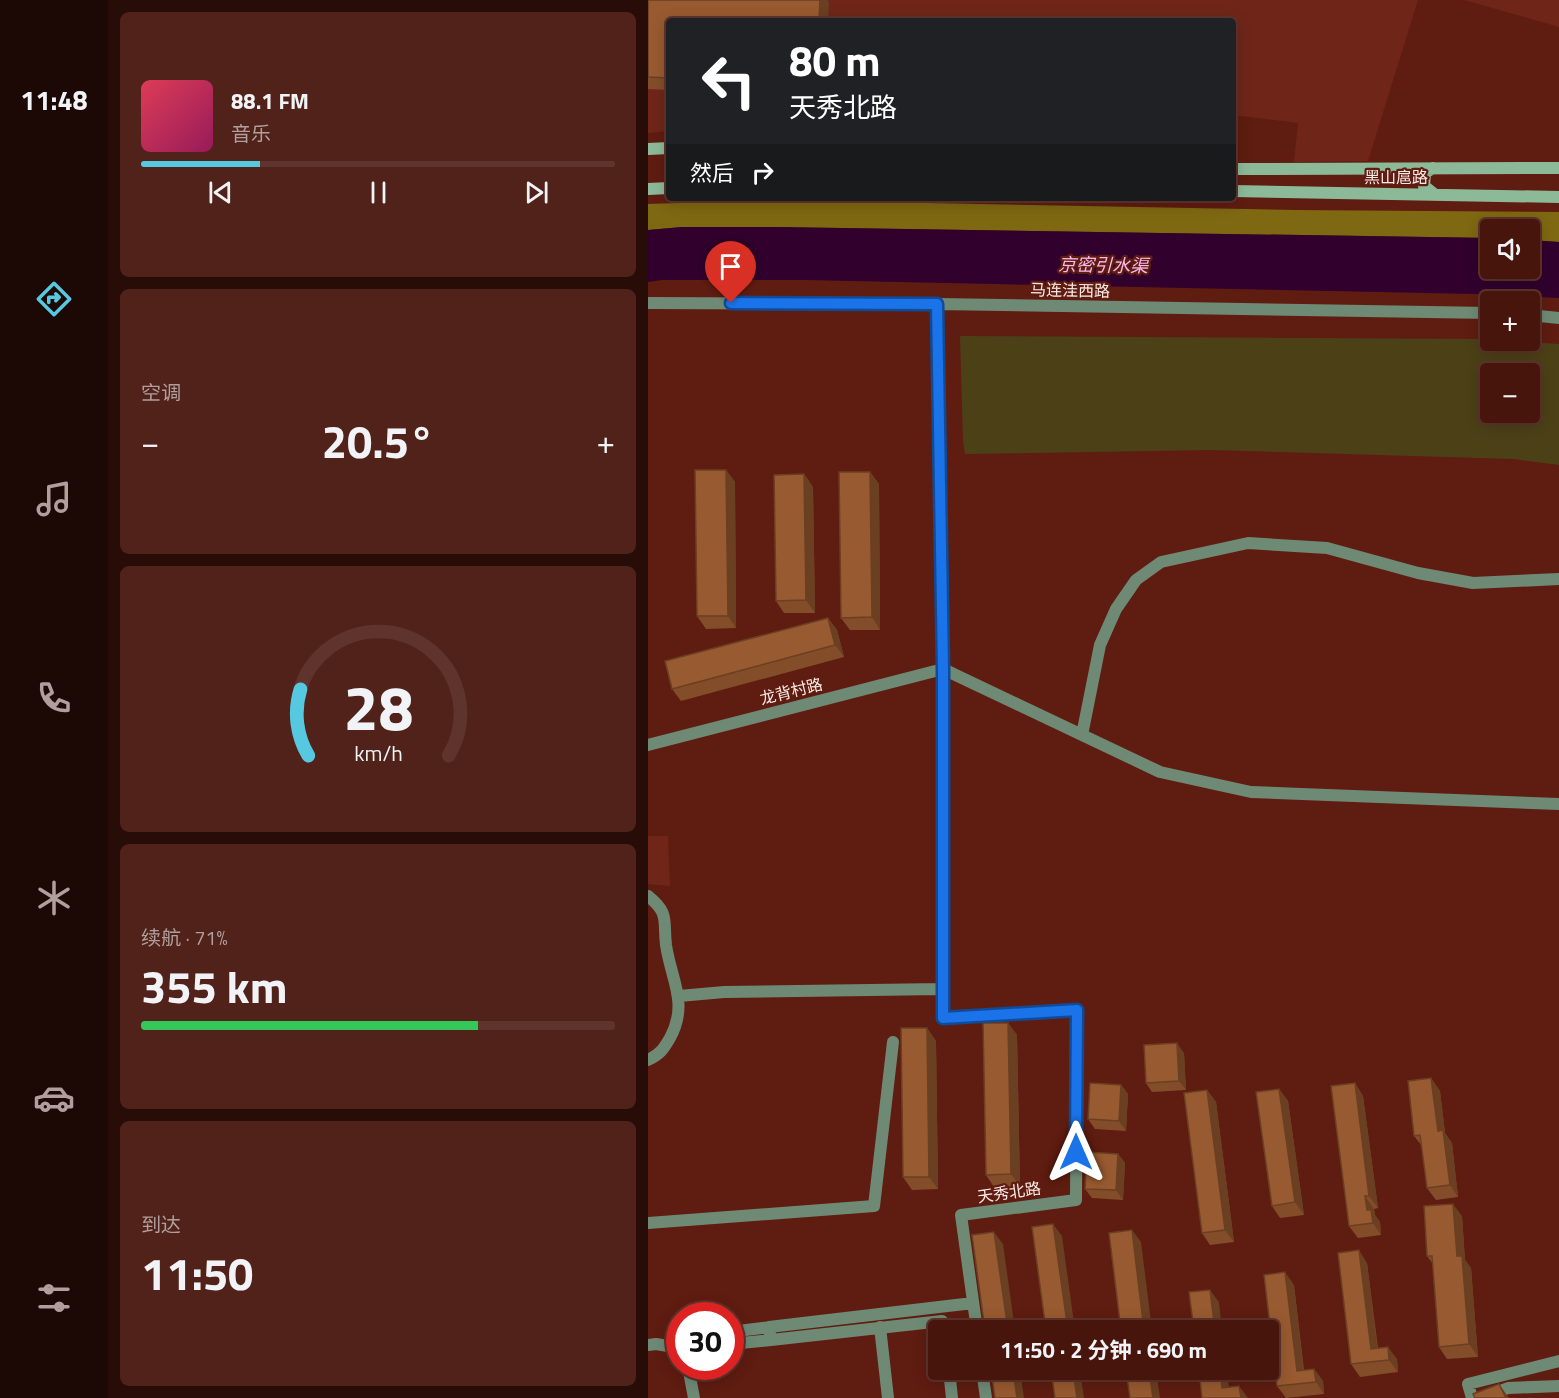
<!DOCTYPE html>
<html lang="zh">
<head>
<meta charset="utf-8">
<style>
  body { margin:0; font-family:"Titillium Web","Noto Sans SC",sans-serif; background:#51221a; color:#f1f3f6; height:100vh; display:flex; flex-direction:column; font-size:22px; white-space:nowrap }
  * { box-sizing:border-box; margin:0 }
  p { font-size:20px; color:#b09f9d }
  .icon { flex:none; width:33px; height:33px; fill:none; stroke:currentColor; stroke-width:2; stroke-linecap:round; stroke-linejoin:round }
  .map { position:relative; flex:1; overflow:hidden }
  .side { display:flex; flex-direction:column; gap:12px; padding:12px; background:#270c07; width:540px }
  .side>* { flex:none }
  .hud { position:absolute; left:18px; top:18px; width:570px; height:183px; border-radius:6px; box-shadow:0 3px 15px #0003,0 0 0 2px #5f342d; background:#202124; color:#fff; overflow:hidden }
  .fabs { position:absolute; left:832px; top:219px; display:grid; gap:12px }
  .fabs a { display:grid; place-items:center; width:60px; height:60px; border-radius:6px; background:#47150c; box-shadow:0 3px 15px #0003,0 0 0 2px #5f342d; font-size:30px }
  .speed { position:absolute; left:18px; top:1302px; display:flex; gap:12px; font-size:30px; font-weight:700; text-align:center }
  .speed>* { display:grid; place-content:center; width:78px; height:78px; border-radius:50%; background:#47150c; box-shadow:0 3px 15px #0003,0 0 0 2px #5f342d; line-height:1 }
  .speed .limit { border:9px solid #d22; background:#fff; color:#111 }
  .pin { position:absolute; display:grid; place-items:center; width:51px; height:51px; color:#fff; margin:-62px -26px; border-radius:50% 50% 50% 0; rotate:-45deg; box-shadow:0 0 6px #0007 }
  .pin .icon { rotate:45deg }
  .me { position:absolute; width:66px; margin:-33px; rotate:0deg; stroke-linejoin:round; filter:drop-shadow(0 0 4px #0008) }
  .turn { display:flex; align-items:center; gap:21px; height:126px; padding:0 24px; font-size:27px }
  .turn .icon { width:78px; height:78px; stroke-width:2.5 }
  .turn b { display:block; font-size:42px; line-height:51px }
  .then { display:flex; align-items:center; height:57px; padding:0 24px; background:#0003; gap:12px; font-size:22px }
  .big { font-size:45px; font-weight:700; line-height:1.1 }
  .side .card { flex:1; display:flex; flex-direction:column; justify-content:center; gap:9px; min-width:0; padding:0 21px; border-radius:9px; background:#51221a }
  .side .dial { align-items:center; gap:0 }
  .dial svg { height:156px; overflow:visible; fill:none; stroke:#5f342d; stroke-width:7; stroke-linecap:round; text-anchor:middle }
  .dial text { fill:#f1f3f6; stroke:none }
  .song { display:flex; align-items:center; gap:18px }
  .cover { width:72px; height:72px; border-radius:9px; background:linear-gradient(135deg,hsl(350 70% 55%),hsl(330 70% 35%)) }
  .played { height:6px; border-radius:3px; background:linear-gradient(90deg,#56c9e0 25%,#5f342d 25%) }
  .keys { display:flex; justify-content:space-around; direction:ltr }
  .heat { display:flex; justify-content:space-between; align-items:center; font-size:33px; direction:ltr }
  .charge { height:9px; border-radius:4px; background:linear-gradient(90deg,#34c759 71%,#5f342d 0) }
  .trip { position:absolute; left:280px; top:1320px; width:351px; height:60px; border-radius:6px; background:#47150c; box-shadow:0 3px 15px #0003,0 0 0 2px #5f342d; font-weight:700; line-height:60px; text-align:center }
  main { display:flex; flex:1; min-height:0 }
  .tab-bar { display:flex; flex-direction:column; width:108px; justify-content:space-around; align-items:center; background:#1c0805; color:#b09f9d }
  .tab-bar .icon { width:42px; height:42px }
  .tab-bar .selected { color:#56c9e0 }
  .tab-bar b { font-size:27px; color:#f1f3f6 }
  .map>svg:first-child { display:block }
  .built { fill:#6f2619 }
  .green { fill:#4c4017; fill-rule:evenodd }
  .forest { fill:#7f6812 }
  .water { fill:#31002d }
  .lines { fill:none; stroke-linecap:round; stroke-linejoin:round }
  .street { stroke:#6e8a75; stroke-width:12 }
  .secondary { stroke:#8cba98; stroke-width:12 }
  .wall { fill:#834d29 }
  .shaded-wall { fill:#6a3f22 }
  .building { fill:#985a30; stroke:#6a3f22; stroke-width:1.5 }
  .route-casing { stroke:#114b97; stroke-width:15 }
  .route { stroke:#1a73e8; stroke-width:10 }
  .labels { text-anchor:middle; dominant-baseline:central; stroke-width:4.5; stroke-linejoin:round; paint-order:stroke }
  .street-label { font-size:16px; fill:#fbeae6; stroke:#5f1c10 }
  .water-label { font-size:18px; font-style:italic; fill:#fab7ef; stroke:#5f1c10 }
</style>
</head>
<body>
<main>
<nav class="tab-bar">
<b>11:48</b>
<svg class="icon selected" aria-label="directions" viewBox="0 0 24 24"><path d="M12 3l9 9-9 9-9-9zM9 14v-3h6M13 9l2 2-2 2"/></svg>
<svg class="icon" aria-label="music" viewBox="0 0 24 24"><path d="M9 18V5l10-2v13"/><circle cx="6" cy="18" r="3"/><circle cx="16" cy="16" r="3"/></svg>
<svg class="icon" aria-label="phone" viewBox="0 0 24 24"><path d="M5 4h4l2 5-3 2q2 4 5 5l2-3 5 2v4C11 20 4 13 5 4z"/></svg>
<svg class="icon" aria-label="climate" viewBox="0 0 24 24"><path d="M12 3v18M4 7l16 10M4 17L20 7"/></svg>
<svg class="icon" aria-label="car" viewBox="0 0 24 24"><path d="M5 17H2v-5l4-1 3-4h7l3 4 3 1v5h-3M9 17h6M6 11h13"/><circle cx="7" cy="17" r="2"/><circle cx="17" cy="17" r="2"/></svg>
<svg class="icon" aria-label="filters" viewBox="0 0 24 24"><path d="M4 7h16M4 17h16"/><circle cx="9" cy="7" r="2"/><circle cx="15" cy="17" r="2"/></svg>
</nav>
<section class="side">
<div class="card">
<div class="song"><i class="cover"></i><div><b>88.1 FM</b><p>音乐</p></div></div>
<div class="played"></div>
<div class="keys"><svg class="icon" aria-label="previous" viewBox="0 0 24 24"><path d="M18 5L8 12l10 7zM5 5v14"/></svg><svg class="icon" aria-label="pause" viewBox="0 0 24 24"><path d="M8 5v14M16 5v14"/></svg><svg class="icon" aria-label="next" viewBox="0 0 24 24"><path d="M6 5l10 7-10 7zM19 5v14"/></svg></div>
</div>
<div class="card"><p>空调</p>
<div class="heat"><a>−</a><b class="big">20.5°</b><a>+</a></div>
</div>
<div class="card dial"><svg viewBox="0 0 100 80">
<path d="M14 69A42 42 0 1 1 86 69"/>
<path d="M14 69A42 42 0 0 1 10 35" stroke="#56c9e0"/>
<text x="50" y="56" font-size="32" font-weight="700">28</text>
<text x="50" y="72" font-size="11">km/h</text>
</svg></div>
<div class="card"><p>续航 · 71%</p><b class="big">355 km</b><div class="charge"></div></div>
<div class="card"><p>到达</p><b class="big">11:50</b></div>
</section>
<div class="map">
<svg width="911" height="1398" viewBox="0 0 911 1398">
  <rect width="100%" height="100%" fill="#5f1c10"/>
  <path class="built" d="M 0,0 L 770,0 L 720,161 L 646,162 L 650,123 L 585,115 L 585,21 L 21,21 L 21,131 L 0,133 Z
    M 816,0 L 911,0 L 911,27 Z
    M 0,836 L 20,836 L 22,886 L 0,884 Z"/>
  <path class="green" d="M 312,336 L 843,339 L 911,344 L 911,465 L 865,459 L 562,450 L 317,454 L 315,441 ZM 843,374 L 882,374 L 882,412 L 843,412 Z"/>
  <path class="forest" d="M 125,200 L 647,210 L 911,212 L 911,242 L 882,240 L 882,230 L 843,230 L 843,238 L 128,227 L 34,227 L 0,230 L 0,204 Z"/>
  <path class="water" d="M 34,227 L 128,227 L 843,238 L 843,268 L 882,268 L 882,240 L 911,242 L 911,298 L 829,294 L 158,280 L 14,280 L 0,282 L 0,230 Z"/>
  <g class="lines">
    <path class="street" d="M 0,303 L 289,304 L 843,313
      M 289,304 L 295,669 L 295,1018 L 429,1010 L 428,1200 L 313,1215 L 329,1330
      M 882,315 L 911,318
      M 434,735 L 452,645 L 468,609 L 488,580 L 513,562 L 600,543 L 679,548 L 770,573 L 825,583 L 911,579
      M 0,745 L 295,669 L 512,772 L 603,792 L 911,804
      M 0,896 C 22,914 15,920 18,945 C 23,980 41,1003 22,1038 C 15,1050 12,1054 0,1060
      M 31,996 L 76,992 L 294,989
      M 0,1223 L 226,1206 L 245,1042
      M 232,1327 L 240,1398
      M 296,1330 L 294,1321 L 123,1340 L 121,1327 L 325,1303
      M 82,1332 L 122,1327
      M 82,1344 L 123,1340
      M 0,1345 L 8,1344 L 32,1348
      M 40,1366 L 46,1398
      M 301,1370 L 304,1398
      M 334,1370 L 338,1398
      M 824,1398 L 820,1384 L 911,1361
      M 834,1398 L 860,1388 L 911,1386"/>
    <path class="secondary" d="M 0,149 L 21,148
      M 785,168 L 777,173 L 776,186 L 786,194
      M 585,169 L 911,168
      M 0,189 L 21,188
      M 585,191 L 911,197"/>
  </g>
  <path class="wall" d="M 0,0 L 179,0 L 181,3 L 21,21 L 21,90 L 0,89 Z
    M 78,470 L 87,482 L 88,628 L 58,629 L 49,616 Z
    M 222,472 L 231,484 L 232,630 L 202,630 L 193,618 Z
    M 156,474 L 165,487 L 167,613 L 136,613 L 128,601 Z
    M 180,618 L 189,630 L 196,657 L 33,701 L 24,689 Z
    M 360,1023 L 369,1035 L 372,1187 L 346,1187 L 338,1175 Z
    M 279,1028 L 288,1041 L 290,1189 L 264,1190 L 255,1177 Z
    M 536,1053 L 538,1090 L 504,1092 L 498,1083 Z
    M 783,1078 L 792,1091 L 797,1133 L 804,1143 L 810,1197 L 788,1200 L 779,1188 L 774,1146 L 766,1136 Z
    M 707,1083 L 715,1096 L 730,1208 L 726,1209 L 727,1215 L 732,1222 L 733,1235 L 710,1238 L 701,1226 Z
    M 473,1085 L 480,1094 L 478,1131 L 447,1129 L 440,1119 Z
    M 631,1089 L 640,1101 L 656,1215 L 632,1218 L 624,1206 Z
    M 559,1090 L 568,1102 L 586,1242 L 562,1245 L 554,1233 Z
    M 470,1154 L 477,1163 L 475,1200 L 444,1198 L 437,1189 Z
    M 814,1216 L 817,1260 L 823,1268 L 830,1357 L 799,1359 L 791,1347 L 785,1264 L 779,1256 Z
    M 719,1263 L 730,1348 L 749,1359 L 750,1372 L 712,1377 L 703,1364 Z
    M 646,1285 L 656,1370 L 666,1369 L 675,1381 L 676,1394 L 638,1398 L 629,1386 Z"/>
  <path class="shaded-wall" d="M 172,0 L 179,0 L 181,3 L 180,21 L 171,21 Z
    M 78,470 L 87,482 L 88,628 L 80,616 Z
    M 222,472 L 231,484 L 232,630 L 224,617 Z
    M 156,474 L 165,487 L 167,613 L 158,600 Z
    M 180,618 L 189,630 L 196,657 L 187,645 Z
    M 360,1023 L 369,1035 L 372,1187 L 363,1174 Z
    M 279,1028 L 288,1041 L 290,1189 L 281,1177 Z
    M 529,1043 L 536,1053 L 538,1090 L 531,1081 Z
    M 783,1078 L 792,1091 L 797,1133 L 804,1143 L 810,1197 L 802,1185 L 790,1131 Z
    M 707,1083 L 715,1096 L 730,1208 L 721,1196 Z
    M 473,1085 L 480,1094 L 478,1131 L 471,1121 Z
    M 631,1089 L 640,1101 L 656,1215 L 647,1202 Z
    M 559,1090 L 568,1102 L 586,1242 L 577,1230 Z
    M 470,1154 L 477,1163 L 475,1200 L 468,1190 Z
    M 717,1196 L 726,1209 L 727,1215 L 732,1222 L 733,1235 L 725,1223 L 719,1210 Z
    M 805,1204 L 814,1216 L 817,1260 L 823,1268 L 830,1357 L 821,1344 L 809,1256 Z
    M 405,1224 L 414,1236 L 427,1330 L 420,1330 Z
    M 484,1230 L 493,1242 L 504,1330 L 496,1330 Z
    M 346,1232 L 355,1244 L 367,1330 L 360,1330 Z
    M 711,1250 L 719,1263 L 731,1361 L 723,1349 Z
    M 637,1272 L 646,1285 L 657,1383 L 649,1371 Z
    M 562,1290 L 571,1302 L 574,1330 L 567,1330 Z
    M 740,1347 L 749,1359 L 750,1372 L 741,1360 Z
    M 666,1369 L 675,1381 L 676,1394 L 668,1382 Z
    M 365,1370 L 372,1370 L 376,1398 L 369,1398 Z
    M 425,1370 L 432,1370 L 436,1398 L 429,1398 Z
    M 501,1370 L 508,1370 L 512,1398 L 505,1398 Z
    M 572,1370 L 579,1370 L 582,1398 L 574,1388 Z
    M 851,1384 L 861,1398 L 858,1398 Z
    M 591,1386 L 600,1398 L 593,1398 Z"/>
  <path class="building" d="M 0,0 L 172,0 L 171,21 L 21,21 L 21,78 L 0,77 Z
    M 47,470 L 78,470 L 80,616 L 49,616 Z
    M 191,472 L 222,472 L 224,617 L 193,618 Z
    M 156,474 L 158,600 L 128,601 L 126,475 Z
    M 180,618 L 187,645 L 24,689 L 17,661 Z
    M 335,1023 L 360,1023 L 363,1174 L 338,1175 Z
    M 253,1028 L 279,1028 L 281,1177 L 255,1177 Z
    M 529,1043 L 531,1081 L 498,1083 L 496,1045 Z
    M 783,1078 L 790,1131 L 795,1130 L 802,1185 L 779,1188 L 772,1135 L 766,1136 L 760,1081 Z
    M 442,1083 L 473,1085 L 471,1121 L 440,1119 Z
    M 707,1083 L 721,1196 L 717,1196 L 719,1210 L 723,1210 L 725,1223 L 701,1226 L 683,1086 Z
    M 631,1089 L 647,1202 L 624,1206 L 608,1092 Z
    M 559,1090 L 577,1230 L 554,1233 L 536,1093 Z
    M 439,1152 L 470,1154 L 468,1190 L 437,1189 Z
    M 805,1204 L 809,1256 L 814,1256 L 821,1344 L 791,1347 L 784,1256 L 779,1256 L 776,1206 Z
    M 405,1224 L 420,1330 L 398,1330 L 384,1227 Z
    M 484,1230 L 496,1330 L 473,1330 L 461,1233 Z
    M 346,1232 L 360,1330 L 337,1330 L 324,1235 Z
    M 711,1250 L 723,1349 L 740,1347 L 741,1360 L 703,1364 L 690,1253 Z
    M 637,1272 L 649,1371 L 666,1369 L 668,1382 L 629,1386 L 616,1275 Z
    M 562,1290 L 567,1330 L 546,1330 L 541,1292 Z
    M 343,1370 L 365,1370 L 369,1398 L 347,1398 Z
    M 403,1370 L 425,1370 L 429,1398 L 407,1398 Z
    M 478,1370 L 501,1370 L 505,1398 L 482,1398 Z
    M 551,1370 L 572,1370 L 574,1388 L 591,1386 L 593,1398 L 554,1398 Z
    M 851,1384 L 858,1398 L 827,1398 L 825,1394 Z"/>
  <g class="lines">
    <g class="route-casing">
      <path id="route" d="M 83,303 L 289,304 L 295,669 L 295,1018 L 429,1010 L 428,1152"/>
    </g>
    <use href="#route" class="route"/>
  </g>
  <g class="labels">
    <g class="street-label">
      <text x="748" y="177">黑山扈路</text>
      <text transform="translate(422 290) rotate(1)">马连洼西路</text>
      <text transform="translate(143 691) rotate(-14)">龙背村路</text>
      <text transform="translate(361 1192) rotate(-8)">天秀北路</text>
    </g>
    <g class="water-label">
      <text transform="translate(455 265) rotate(1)">京密引水渠</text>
    </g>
  </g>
</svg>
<div class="fabs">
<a><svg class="icon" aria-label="sound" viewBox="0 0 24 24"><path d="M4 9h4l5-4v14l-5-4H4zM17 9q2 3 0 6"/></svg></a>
<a>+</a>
<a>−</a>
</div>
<div class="speed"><div class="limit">30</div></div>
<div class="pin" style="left:83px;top:303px;background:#d93025"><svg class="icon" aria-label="arrive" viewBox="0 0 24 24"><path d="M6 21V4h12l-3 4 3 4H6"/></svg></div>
<svg class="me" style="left:428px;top:1152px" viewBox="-20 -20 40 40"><path d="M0-17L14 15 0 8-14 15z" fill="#1a73e8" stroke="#fff" stroke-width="4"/></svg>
<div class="trip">11:50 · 2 分钟 · 690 m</div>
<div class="hud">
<div class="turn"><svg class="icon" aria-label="left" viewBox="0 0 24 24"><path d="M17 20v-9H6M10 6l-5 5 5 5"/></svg><div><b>80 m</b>天秀北路</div></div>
<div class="then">然后<svg class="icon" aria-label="right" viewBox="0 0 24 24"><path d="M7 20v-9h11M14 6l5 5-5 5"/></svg></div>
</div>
</div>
</main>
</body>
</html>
